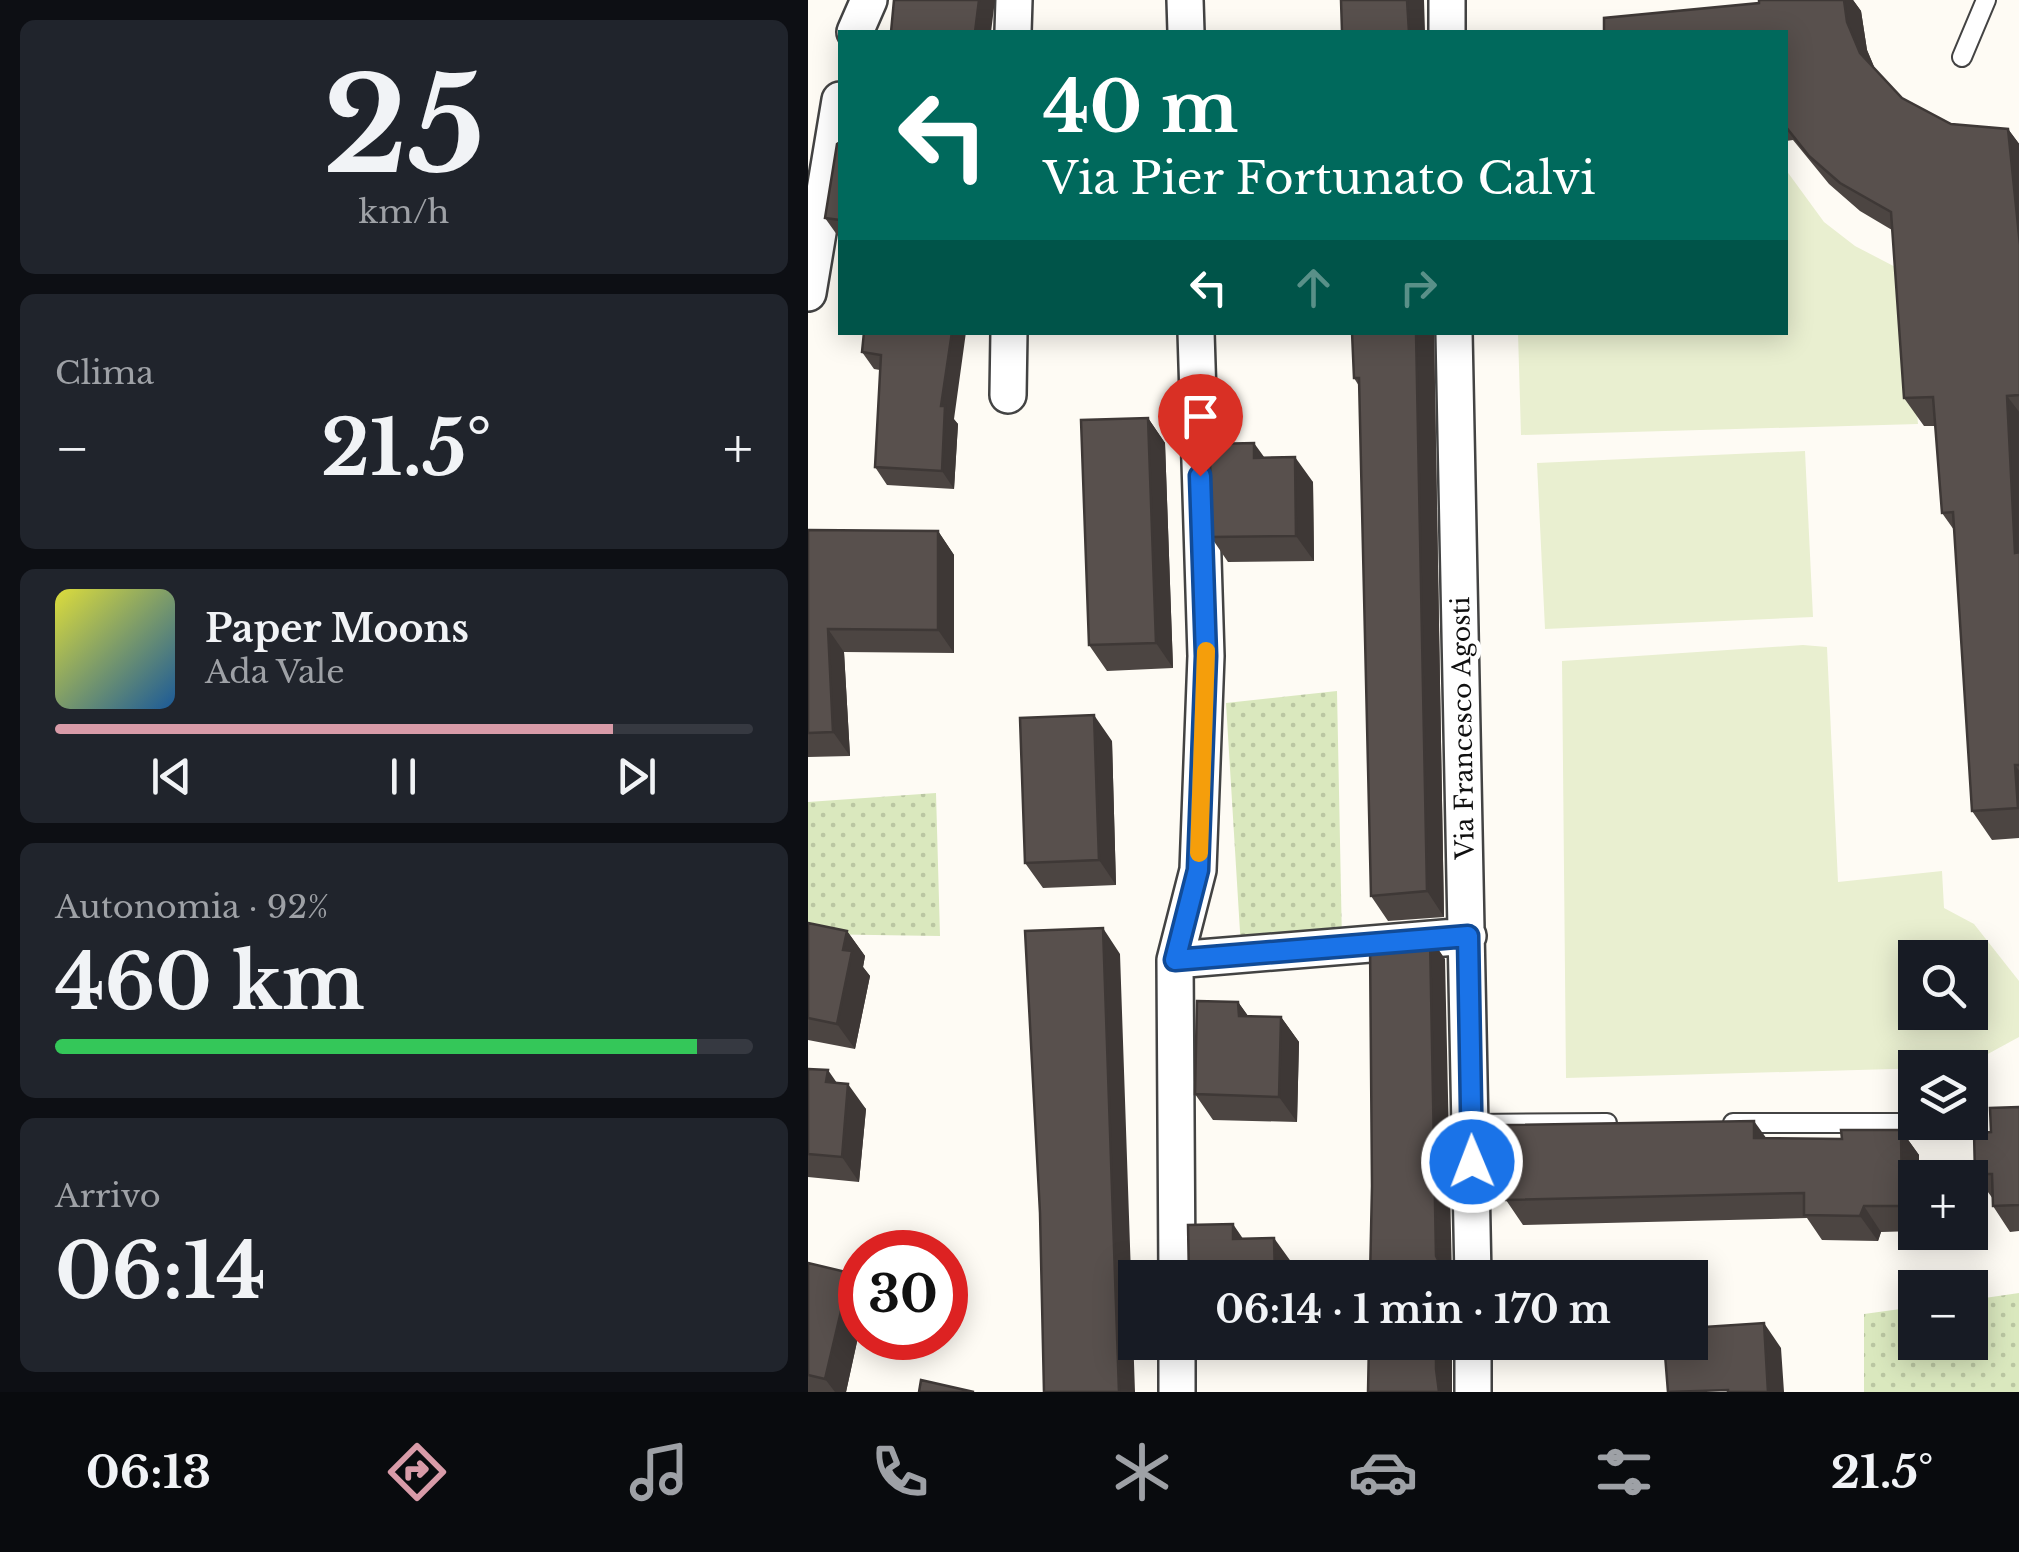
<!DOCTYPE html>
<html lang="it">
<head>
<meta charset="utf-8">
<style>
  body { margin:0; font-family:"Libre Baskerville",serif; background:#20242c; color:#f1f3f6; height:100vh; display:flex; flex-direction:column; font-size:38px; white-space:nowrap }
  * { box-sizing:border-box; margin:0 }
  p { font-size:32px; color:#9ea1a6 }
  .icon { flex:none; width:55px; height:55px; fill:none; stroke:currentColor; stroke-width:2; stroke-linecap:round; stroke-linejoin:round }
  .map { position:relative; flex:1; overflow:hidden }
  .details { display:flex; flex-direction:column; gap:20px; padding:20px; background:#0d0f14; width:808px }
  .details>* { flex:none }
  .guide { position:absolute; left:30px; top:30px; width:950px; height:305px; border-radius:0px; box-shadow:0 5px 25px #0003; background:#00695c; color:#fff; overflow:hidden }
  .controls { position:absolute; left:1090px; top:940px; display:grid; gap:20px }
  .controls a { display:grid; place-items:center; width:90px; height:90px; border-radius:0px; background:#171b24; box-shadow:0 5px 25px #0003; font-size:50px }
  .speed { position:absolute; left:30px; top:1230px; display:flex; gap:20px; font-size:50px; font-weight:700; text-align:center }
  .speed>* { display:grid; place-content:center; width:130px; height:130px; border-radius:50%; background:#171b24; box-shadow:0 5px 25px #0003; line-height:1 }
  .speed .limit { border:15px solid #d22; background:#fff; color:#111 }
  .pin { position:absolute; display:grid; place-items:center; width:85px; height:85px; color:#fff; margin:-102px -42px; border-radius:50% 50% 50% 0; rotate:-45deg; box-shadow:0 0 10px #0007 }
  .pin .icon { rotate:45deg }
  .me { position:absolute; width:110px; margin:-55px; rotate:359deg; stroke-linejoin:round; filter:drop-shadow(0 0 8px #0008) }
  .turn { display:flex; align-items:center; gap:35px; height:210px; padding:0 40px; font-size:45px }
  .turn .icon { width:130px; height:130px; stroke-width:2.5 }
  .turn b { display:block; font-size:70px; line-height:85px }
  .lanes { display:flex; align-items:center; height:95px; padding:0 40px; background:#0003; justify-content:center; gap:50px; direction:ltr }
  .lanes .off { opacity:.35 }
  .big { font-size:75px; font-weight:800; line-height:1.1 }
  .details .card { flex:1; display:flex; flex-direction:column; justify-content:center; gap:15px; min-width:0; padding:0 35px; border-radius:15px; background:#20242c }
  .details .dial { align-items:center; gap:0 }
  .dial b { font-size:130px; line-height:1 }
  .song { display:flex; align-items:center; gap:30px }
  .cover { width:120px; height:120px; border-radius:15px; background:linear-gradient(135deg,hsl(60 70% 55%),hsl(210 70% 35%)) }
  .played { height:10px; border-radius:5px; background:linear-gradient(90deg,#d89ba8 80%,#363941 80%) }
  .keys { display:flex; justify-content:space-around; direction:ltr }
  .heat { display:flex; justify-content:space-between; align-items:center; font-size:55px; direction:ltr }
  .charge { height:15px; border-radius:8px; background:linear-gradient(90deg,#34c759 92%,#363941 0) }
  .trip { position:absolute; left:310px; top:1260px; width:590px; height:100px; border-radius:0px; background:#171b24; box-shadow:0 5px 25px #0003; font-weight:800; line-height:100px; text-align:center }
  .menu { display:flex; height:160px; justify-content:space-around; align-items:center; background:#090b0e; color:#9ea1a6 }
  .menu .icon { width:70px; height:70px }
  .menu .current { color:#d89ba8 }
  .menu b { font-size:45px; color:#f1f3f6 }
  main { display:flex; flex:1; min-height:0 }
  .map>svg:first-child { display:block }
  .grass { fill:url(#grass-dots) }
  .pitch { fill:#e9efd0; fill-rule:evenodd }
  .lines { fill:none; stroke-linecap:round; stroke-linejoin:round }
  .lane-casing { stroke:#434343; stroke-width:22 }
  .street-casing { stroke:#434343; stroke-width:40 }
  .lane { stroke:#fff; stroke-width:18 }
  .street { stroke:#fff; stroke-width:35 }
  .wall { fill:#4c4542 }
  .shaded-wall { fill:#3e3836 }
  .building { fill:#58504d; stroke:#3e3836; stroke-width:2.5 }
  .route-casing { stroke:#114b97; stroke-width:25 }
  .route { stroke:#1a73e8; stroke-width:18 }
  .slow { stroke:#f59e0b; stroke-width:18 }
  .labels { text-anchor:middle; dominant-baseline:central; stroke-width:10; stroke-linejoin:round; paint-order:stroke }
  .street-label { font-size:25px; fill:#101010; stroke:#fff }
</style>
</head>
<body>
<main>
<section class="details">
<div class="card dial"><b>25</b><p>km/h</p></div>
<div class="card"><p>Clima</p>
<div class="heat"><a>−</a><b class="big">21.5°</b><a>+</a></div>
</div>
<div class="card">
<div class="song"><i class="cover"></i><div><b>Paper Moons</b><p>Ada Vale</p></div></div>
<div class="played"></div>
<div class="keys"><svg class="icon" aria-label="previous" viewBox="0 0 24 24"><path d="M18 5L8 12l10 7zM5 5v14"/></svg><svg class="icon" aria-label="pause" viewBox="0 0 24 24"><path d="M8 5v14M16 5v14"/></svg><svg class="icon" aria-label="next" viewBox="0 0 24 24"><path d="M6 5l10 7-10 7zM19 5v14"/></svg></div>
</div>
<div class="card"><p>Autonomia · 92%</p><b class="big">460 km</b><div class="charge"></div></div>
<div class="card"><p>Arrivo</p><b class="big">06:14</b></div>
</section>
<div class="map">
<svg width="1212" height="1392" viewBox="0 0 1212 1392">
  <defs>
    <pattern id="grass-dots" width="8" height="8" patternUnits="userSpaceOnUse" patternTransform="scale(2.5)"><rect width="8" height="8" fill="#dae8be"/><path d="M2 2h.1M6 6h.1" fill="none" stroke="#bac6a2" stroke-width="1.8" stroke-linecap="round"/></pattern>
  </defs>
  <rect width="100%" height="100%" fill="#fefbf4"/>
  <path class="grass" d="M 529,691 L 534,942 L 433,948 L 418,703 Z
    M 128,793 L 132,936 L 0,934 L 0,802 Z
    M 1211,1293 L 1211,1392 L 1056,1392 L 1056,1314 L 1107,1307 L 1108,1342 L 1162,1342 L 1163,1300 Z"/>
  <path class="pitch" d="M 978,170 L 1016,222 L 1047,246 L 1097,272 L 1110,424 L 713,435 L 710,333 L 978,332 Z
    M 997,451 L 1005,617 L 737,629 L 729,463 Z
    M 995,645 L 1019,647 L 1030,882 L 1134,871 L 1136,908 L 1166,924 L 1211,981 L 1211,1037 L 1156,1067 L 758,1078 L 754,661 ZM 1108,958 L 1162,958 L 1162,1012 L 1108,1012 Z"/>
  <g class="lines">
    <g class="lane-casing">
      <path id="lane" d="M 1154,57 L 1178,0
        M 925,1123 L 1116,1123
        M 664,1124 L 799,1123"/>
    </g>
    <g class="street-casing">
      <path id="street" d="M 377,0 L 378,32
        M 639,0 L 639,32
        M 47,32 L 61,0
        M 205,32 L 206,0
        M 0,293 L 32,100
        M 646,332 L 665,1278
        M 200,395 L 201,332
        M 367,960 L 660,936
        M 369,1278 L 367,960 L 390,870 L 398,656 L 388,332
        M 369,1342 L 369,1392
        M 665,1342 L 665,1392"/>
    </g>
    <use href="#lane" class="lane"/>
    <use href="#street" class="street"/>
  </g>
  <path class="wall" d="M 951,0 L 1045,0 L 1053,11 L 1059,50 L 1067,69 L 1094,98 L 1143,124 L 1200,129 L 1212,145 L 1212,838 L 1184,840 L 1164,811 L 1146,530 L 1134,513 L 1127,426 L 1116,426 L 1096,398 L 1084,230 L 1052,211 L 1021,184 L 985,140 L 978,141 L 978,32 L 951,3 Z
    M 32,142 L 32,239 L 17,218 Z
    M 56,332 L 150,424 L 146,489 L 79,485 L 67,467 L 72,370 L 66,369 L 54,352 Z
    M 544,332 L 626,332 L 636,917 L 580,921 L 563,896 L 551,386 L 546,378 Z
    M 340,418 L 357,443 L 365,668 L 299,671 L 281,645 Z
    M 456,457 L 505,482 L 506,561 L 420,562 L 403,537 Z
    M 0,530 L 130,531 L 146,555 L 146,653 L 36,652 L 42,756 L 0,757 Z
    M 304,741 L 308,885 L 235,888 L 217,863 Z
    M 0,923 L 39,931 L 57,956 L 55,967 L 62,976 L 47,1049 L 0,1040 Z
    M 430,1002 L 440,1016 L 473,1017 L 491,1042 L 489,1122 L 405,1120 L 387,1094 Z
    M 0,1069 L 29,1083 L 58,1109 L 51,1182 L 0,1177 Z
    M 1212,1107 L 1212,1231 L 1202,1232 L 1185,1206 L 1185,1199 L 1167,1174 L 1183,1132 Z
    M 1093,1130 L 1111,1155 L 1111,1178 L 1108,1178 L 1108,1231 L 1073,1232 L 1070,1241 L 1014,1240 L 999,1218 L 715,1225 L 698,1200 L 958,1138 L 1034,1139 Z
    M 0,1263 L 42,1273 L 52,1288 L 52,1328 L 38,1392 L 0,1392 Z
    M 398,1342 L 486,1342 L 400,1345 Z"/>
  <path class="shaded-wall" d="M 171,0 L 187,0 L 183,32 L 167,32 Z
    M 599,0 L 616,0 L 617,32 L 601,32 Z
    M 1036,0 L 1045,0 L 1053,11 L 1059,50 L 1072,81 L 1052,53 L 1039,22 Z
    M 1200,129 L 1212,145 L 1212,245 Z
    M 144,332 L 158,332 L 146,419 L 150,424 L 146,489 L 134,471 L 133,406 Z
    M 608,332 L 626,332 L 636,917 L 619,891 Z
    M 1199,396 L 1212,413 L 1212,558 L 1207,553 Z
    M 340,418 L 357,443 L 365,668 L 348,643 Z
    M 446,443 L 464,468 L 446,458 Z
    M 487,457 L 505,482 L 506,561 L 488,536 Z
    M 130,531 L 146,555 L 146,653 L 130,630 Z
    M 20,629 L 36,652 L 42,756 L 25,732 Z
    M 286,715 L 304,741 L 308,885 L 291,860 Z
    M 1207,765 L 1212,772 L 1212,811 L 1210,808 Z
    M 295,928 L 312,954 L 327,1392 L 311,1392 Z
    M 39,931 L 57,956 L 55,967 L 62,976 L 47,1049 L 29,1024 L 35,950 Z
    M 622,937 L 637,959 L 644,1278 L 635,1278 L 628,1256 Z
    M 430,1002 L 448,1027 L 431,1016 Z
    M 473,1017 L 491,1042 L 489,1122 L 471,1097 Z
    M 20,1070 L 38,1096 L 18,1082 Z
    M 40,1084 L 58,1109 L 51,1182 L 34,1157 Z
    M 946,1121 L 964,1146 L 946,1138 Z
    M 1093,1130 L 1111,1155 L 1111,1178 L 1108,1178 L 1108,1225 L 1094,1206 Z
    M 1056,1206 L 1073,1232 L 1070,1241 L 1052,1216 Z
    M 425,1224 L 442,1249 L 425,1239 Z
    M 466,1238 L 484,1263 L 484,1278 L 467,1278 Z
    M 42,1273 L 52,1288 L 52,1328 L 38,1392 L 27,1392 L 17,1379 Z
    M 956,1323 L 973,1348 L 976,1392 L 960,1392 Z
    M 628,1342 L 644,1342 L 644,1392 L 631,1392 L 628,1369 Z"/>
  <path class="building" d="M 86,0 L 171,0 L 167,32 L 83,32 Z
    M 533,0 L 599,0 L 601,32 L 534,32 Z
    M 951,0 L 1036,0 L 1039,22 L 1052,53 L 1094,98 L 1143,124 L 1200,129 L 1212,245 L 1212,395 L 1199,396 L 1207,553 L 1212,552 L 1212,765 L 1207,765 L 1210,808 L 1164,811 L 1145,512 L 1134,513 L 1125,397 L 1096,398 L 1083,212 L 1032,183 L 1001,156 L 978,127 L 978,32 L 796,32 L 796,18 L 951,3 Z
    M 32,142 L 32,220 L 17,218 L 29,144 Z
    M 56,332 L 144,332 L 133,406 L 137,406 L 134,471 L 67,467 L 73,355 L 54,352 Z
    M 544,332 L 608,332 L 619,891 L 563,896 L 551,378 L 546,378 Z
    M 340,418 L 348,643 L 281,645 L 273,420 Z
    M 446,443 L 446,458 L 487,457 L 488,536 L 403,537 L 402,444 Z
    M 0,530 L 130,531 L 130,630 L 20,629 L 25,732 L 0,733 Z
    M 286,715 L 291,860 L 217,863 L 212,718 Z
    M 0,923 L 39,931 L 35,950 L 44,951 L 29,1024 L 0,1018 Z
    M 295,928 L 311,1392 L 236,1392 L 232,1213 L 217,931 Z
    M 622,937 L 628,1256 L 635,1270 L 635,1278 L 562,1278 L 564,1186 L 562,942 Z
    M 389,1001 L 430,1002 L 431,1016 L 473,1017 L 471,1097 L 387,1094 Z
    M 0,1069 L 20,1070 L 18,1082 L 40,1084 L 34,1157 L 0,1154 Z
    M 1212,1107 L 1212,1205 L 1185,1206 L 1184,1174 L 1167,1174 L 1166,1133 L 1183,1132 L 1182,1108 Z
    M 946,1121 L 946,1138 L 1034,1139 L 1033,1130 L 1093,1130 L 1094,1206 L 1056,1206 L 1052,1216 L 996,1215 L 996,1193 L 698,1200 L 696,1125 Z
    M 425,1224 L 425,1239 L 466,1238 L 467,1278 L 381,1278 L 380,1225 Z
    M 0,1263 L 42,1273 L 17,1379 L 0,1375 Z
    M 956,1323 L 960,1392 L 920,1392 L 920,1390 L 860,1392 L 856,1342 L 882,1342 L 882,1328 Z
    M 561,1342 L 628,1342 L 628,1369 L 631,1392 L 560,1392 Z
    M 113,1380 L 166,1392 L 111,1392 Z"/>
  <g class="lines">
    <g class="route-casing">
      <path id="route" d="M 392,476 L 398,656 L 390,870 L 367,960 L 660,936 L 664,1162"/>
    </g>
    <use href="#route" class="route"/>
    <path class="slow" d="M 391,853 L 398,651"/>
  </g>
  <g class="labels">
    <g class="street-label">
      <text transform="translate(655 728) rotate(-91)">Via Francesco Agosti</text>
    </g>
  </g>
</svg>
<div class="controls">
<a><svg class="icon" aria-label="search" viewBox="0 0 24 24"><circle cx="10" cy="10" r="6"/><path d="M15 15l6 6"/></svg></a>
<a><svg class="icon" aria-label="layers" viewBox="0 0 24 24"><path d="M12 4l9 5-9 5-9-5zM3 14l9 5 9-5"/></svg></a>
<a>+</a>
<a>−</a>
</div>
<div class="speed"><div class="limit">30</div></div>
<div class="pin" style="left:392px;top:476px;background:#d93025"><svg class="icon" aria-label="arrive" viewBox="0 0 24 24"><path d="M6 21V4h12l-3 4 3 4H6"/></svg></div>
<svg class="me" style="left:664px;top:1162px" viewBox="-20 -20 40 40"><circle r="17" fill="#1a73e8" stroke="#fff" stroke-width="3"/><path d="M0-11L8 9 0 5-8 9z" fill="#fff"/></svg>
<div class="trip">06:14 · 1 min · 170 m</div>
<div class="guide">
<div class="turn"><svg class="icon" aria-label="left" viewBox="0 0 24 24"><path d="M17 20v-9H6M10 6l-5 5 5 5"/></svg><div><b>40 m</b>Via Pier Fortunato Calvi</div></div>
<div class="lanes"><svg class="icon" aria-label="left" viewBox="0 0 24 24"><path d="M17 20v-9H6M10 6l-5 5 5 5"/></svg><svg class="icon off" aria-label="ahead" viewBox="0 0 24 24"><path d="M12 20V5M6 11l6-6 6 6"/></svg><svg class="icon off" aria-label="right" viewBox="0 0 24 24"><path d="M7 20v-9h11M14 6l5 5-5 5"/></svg></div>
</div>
</div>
</main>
<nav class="menu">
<b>06:13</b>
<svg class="icon current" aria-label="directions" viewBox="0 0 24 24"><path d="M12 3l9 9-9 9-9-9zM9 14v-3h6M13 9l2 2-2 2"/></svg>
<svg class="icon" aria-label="music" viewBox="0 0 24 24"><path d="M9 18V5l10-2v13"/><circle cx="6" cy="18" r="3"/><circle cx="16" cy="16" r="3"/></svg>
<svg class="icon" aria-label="phone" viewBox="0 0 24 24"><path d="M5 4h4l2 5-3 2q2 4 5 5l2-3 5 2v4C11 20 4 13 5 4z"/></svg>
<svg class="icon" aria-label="climate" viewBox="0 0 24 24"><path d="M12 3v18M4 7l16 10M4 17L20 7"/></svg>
<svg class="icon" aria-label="car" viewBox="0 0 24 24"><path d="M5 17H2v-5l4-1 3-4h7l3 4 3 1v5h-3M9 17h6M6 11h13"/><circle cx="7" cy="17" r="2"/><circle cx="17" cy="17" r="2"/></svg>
<svg class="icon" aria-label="filters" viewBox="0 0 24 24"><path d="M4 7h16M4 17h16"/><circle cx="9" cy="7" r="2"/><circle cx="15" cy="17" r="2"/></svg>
<b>21.5°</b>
</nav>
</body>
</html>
